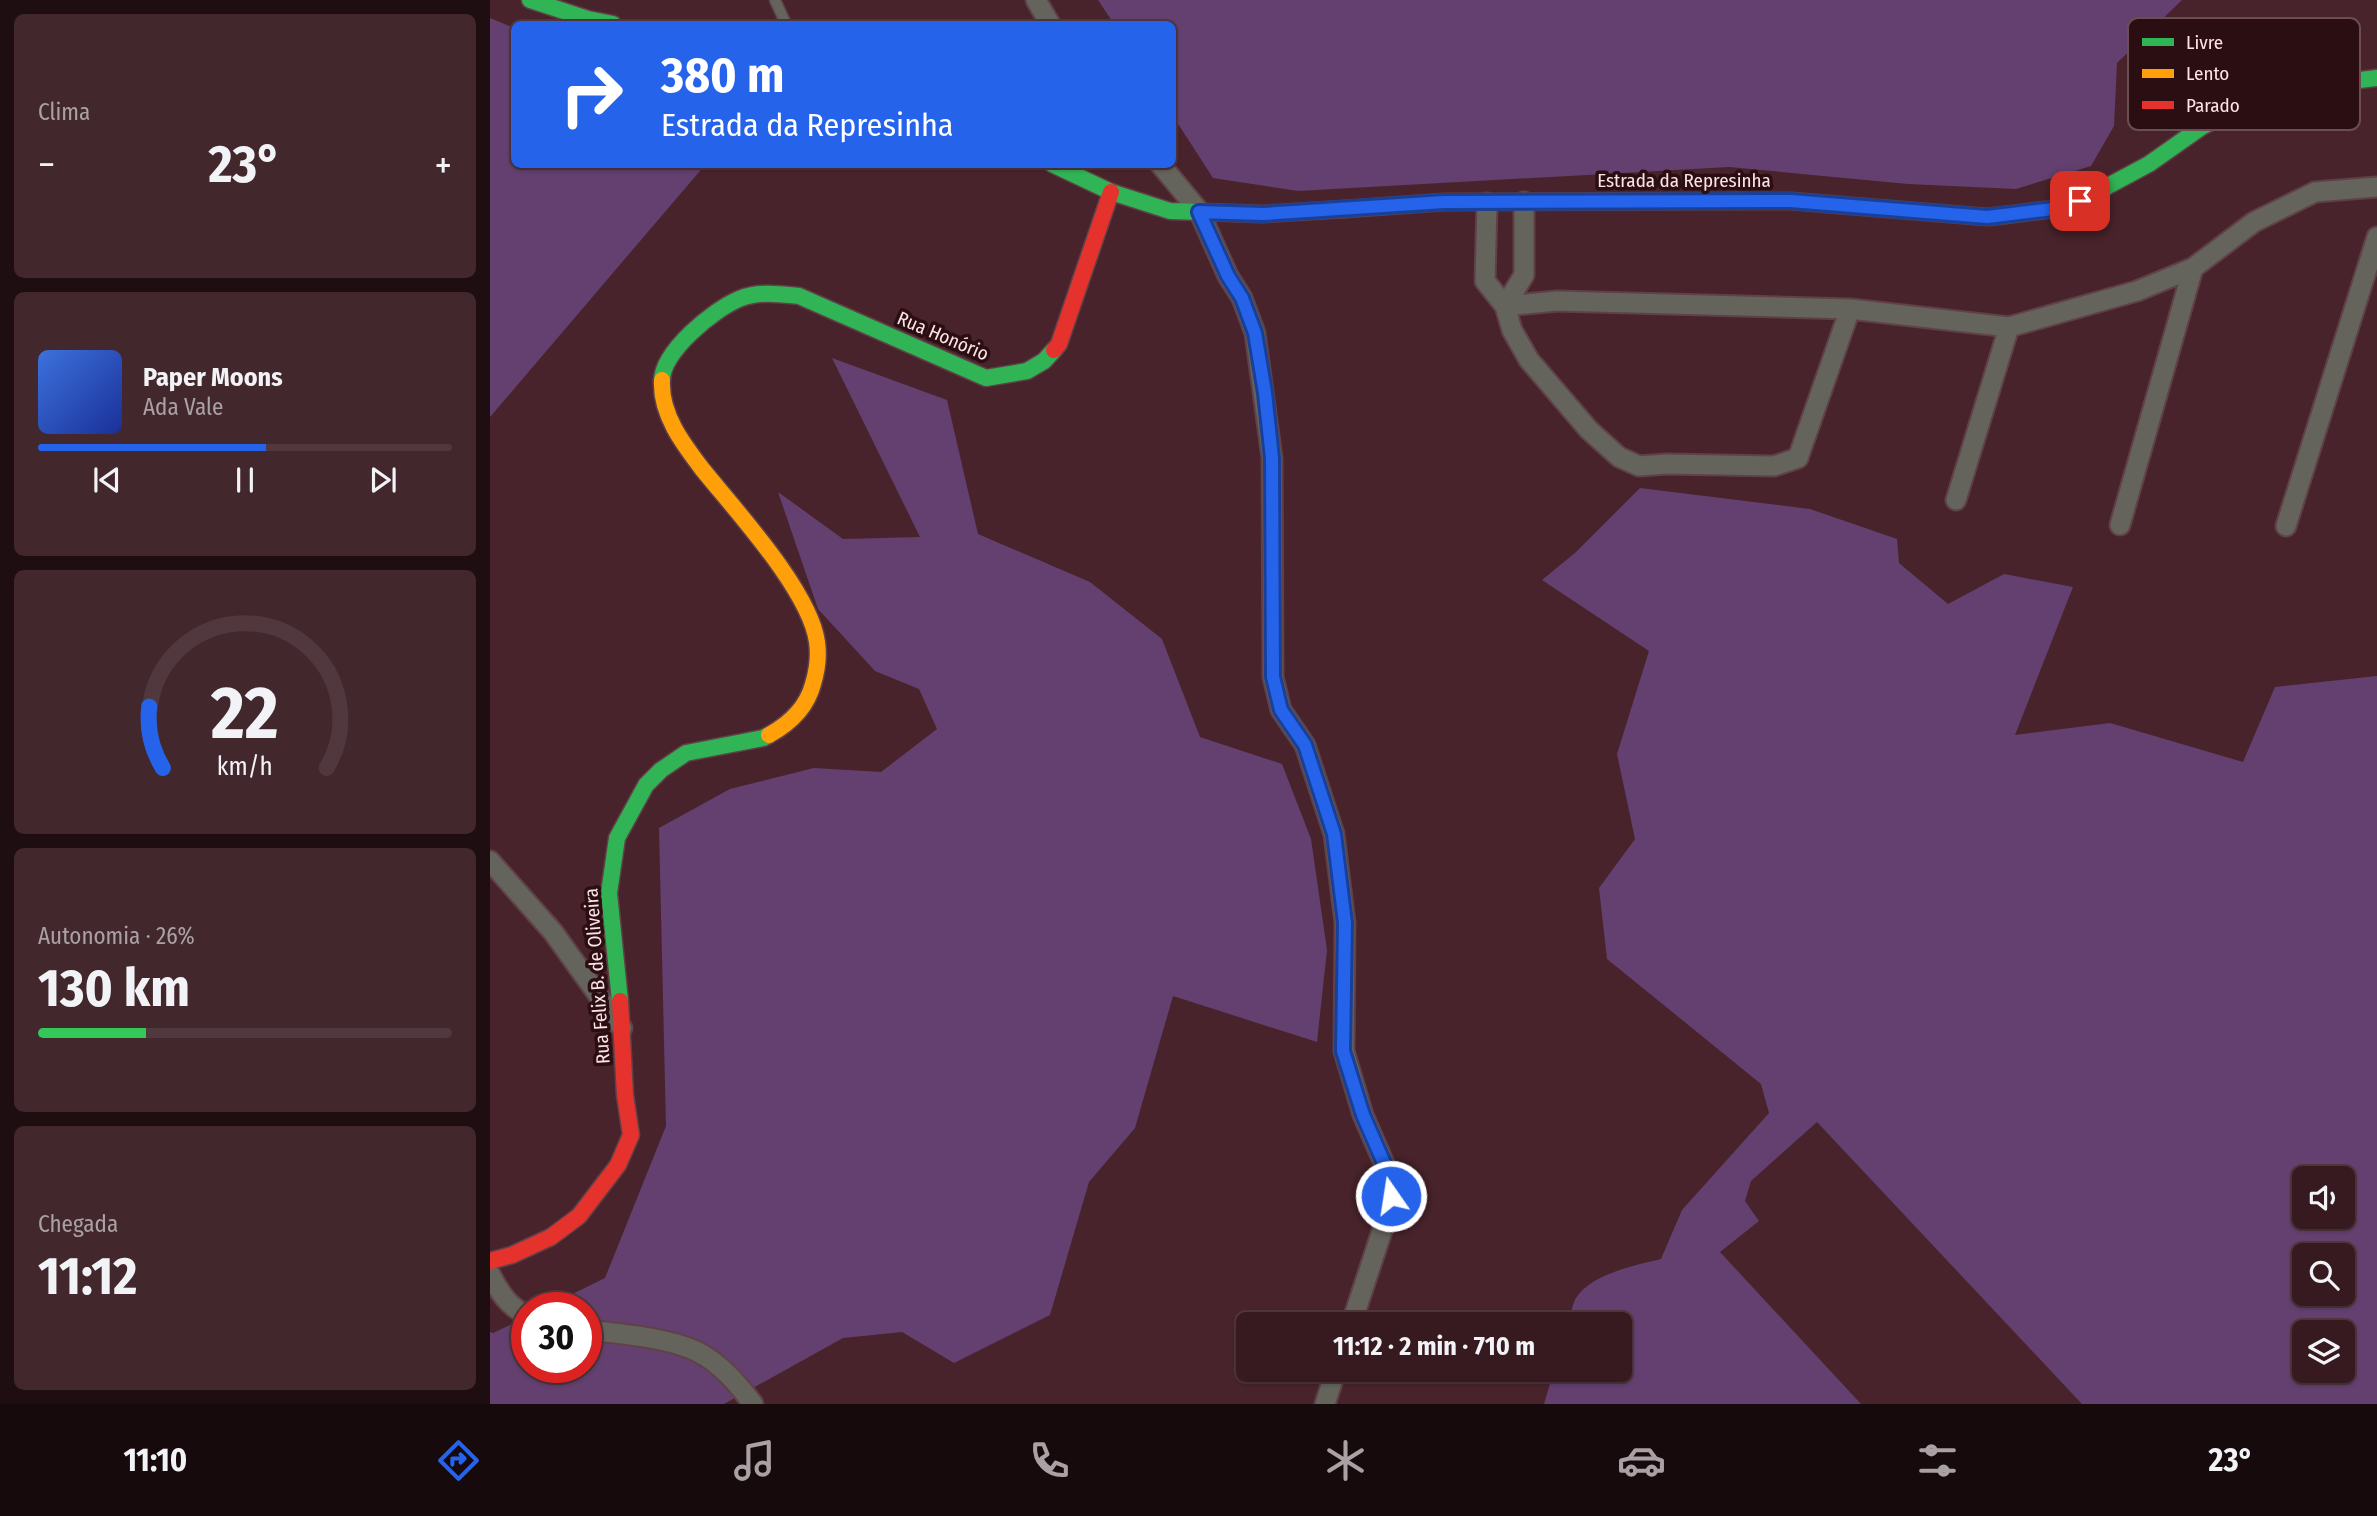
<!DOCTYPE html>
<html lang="pt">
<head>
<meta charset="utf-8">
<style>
  body { margin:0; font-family:"Fira Sans Condensed",sans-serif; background:#42272d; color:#f1f3f6; height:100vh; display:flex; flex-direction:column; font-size:26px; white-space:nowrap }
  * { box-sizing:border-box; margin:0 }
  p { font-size:23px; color:#aaa1a5 }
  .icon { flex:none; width:38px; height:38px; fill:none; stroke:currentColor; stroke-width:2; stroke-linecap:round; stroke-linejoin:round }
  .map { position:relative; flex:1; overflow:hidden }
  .drawer { display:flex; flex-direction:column; gap:14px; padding:14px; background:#1e0e12; width:490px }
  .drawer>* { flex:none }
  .banner { position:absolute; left:21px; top:21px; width:665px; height:147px; border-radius:10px; box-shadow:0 2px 5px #0004,0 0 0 2px #51383e; background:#2563eb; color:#fff; overflow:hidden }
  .tools { position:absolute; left:1802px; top:1166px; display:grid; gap:14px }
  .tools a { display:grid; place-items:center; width:63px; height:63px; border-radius:10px; background:#371a20; box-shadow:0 2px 5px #0004,0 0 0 2px #51383e; font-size:35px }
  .speed { position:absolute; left:21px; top:1292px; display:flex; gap:14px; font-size:35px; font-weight:700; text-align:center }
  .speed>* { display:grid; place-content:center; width:91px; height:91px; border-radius:50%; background:#371a20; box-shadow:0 2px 5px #0004,0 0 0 2px #51383e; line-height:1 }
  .speed .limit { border:10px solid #d22; background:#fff; color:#111 }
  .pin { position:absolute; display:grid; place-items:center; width:60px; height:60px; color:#fff; margin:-30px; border-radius:14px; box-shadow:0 4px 10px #0006 }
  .me { position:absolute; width:77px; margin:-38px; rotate:347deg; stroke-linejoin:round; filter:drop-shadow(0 0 5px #0008) }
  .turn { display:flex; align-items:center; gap:24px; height:147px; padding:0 35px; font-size:32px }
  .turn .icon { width:91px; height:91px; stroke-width:2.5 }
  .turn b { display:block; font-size:49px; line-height:60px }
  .big { font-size:52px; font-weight:700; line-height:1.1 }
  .drawer .tile { flex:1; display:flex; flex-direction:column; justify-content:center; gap:10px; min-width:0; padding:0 24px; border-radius:10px; background:#42272d }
  .drawer .dial { align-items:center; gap:0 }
  .dial svg { height:182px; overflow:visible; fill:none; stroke:#51383e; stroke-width:7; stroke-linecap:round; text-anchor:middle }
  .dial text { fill:#f1f3f6; stroke:none }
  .song { display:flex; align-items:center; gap:21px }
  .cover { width:84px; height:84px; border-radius:10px; background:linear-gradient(135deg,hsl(220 70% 55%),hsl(230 70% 35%)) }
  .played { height:7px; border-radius:4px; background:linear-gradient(90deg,#2563eb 55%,#51383e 55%) }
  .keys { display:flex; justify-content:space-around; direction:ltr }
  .heat { display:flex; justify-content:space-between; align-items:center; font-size:38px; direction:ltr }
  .charge { height:10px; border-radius:5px; background:linear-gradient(90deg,#34c759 26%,#51383e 0) }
  .trip { position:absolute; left:746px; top:1312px; width:396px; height:70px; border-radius:10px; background:#371a20; box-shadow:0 2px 5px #0004,0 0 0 2px #51383e; font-weight:700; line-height:70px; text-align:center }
  .tabs { display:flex; height:112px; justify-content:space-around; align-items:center; background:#160a0d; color:#aaa1a5 }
  .tabs .icon { width:49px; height:49px }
  .tabs .active { color:#2563eb }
  .tabs b { font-size:32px; color:#f1f3f6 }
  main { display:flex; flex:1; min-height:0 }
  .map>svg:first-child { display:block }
  .green { fill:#63406f; fill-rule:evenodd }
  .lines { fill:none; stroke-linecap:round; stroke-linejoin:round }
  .lane-casing { stroke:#5f4147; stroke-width:13 }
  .street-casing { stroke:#5f4147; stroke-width:23 }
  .fast-casing { stroke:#5f4147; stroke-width:19 }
  .slow-casing { stroke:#5f4147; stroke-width:19 }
  .jam-casing { stroke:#5f4147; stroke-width:19 }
  .lane { stroke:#64635c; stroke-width:10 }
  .street { stroke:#64635c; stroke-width:19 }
  .fast { stroke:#30b455; stroke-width:16 }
  .slow { stroke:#ff9f0a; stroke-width:16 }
  .jam { stroke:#e5322d; stroke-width:16 }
  .route-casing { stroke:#184099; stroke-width:18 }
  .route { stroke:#2563eb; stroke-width:12 }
  .labels { text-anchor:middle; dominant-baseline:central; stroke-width:7; stroke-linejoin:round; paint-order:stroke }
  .street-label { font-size:19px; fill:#fde3e5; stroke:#2b0e12 }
  .key { fill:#2b0e12; stroke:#6a4e51; stroke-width:2 }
  .key-label { font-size:19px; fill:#fde3e5 }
</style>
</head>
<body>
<main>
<section class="drawer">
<div class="tile"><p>Clima</p>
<div class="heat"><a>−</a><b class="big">23°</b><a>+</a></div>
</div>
<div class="tile">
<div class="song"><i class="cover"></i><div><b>Paper Moons</b><p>Ada Vale</p></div></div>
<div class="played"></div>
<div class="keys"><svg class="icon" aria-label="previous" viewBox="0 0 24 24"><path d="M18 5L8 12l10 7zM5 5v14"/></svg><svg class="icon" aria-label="pause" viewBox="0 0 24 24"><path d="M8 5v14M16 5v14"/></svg><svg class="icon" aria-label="next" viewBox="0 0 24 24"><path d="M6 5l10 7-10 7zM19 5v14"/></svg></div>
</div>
<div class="tile dial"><svg viewBox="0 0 100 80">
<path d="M14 69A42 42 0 1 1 86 69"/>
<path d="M14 69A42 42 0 0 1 8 42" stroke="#2563eb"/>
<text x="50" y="56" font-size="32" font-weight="700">22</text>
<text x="50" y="72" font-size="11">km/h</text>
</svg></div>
<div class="tile"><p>Autonomia · 26%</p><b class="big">130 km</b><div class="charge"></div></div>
<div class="tile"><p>Chegada</p><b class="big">11:12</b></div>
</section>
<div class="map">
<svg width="1887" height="1404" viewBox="0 0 1887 1404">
  <rect width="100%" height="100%" fill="#49232b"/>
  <path class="green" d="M 608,0 L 1692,0 L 1627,63 L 1624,126 L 1601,166 L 1526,189 L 1418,184 L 1239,167 L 808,191 L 723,178 L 683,116 L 682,24 L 624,24 Z
    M 0,18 L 24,28 L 24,164 L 215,165 L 0,417 Z
    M 342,358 L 457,400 L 488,534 L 600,582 L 672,639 L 710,737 L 792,764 L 821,839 L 837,950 L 827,1042 L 683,996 L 645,1128 L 599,1182 L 560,1315 L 464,1363 L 412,1332 L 353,1338 L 234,1404 L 0,1404 L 0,1332 L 3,1333 L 37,1317 L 37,1367 L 96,1367 L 96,1307 L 56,1307 L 115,1278 L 176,1126 L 169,828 L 240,789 L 324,768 L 391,772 L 447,729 L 429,689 L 385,671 L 328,609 L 288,492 L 353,539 L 430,537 Z
    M 1150,488 L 1320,509 L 1407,539 L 1409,563 L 1458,604 L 1514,574 L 1583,587 L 1525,735 L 1620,723 L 1753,762 L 1785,687 L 1887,676 L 1887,1404 L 1592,1404 L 1327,1122 L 1261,1181 L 1255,1201 L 1269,1221 L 1230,1252 L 1371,1404 L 1054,1404 L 1064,1370 L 1129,1370 L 1129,1325 L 1078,1325 C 1080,1317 1082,1305 1086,1298 C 1101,1274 1146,1265 1171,1259 L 1192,1210 L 1279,1113 L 1271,1084 L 1117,959 L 1109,888 L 1145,839 L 1127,754 L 1159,651 L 1052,580 L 1086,552 ZM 1815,1178 L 1853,1178 L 1853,1216 L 1815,1216 ZM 1815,1255 L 1853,1255 L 1853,1293 L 1815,1293 ZM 1815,1332 L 1853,1332 L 1853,1370 L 1815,1370 Z"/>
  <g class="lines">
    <g class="lane-casing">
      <path id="lane" d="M 285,0 L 296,24"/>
    </g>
    <g class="street-casing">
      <path id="street" d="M 546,0 L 560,24
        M 670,164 L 709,211 L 738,276 L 752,298 L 765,333 L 782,458 L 783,677 L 791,710 L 815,745 L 844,834 L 855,923 L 854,1051 L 873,1115 L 897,1170 L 901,1196 L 894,1225 L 861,1325
        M 997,203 L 995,281 L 1015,306 L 1022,330 L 1039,360 L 1099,430 L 1129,457 L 1149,466 L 1177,464 L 1284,466 L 1308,458 L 1360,309
        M 1015,306 L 1067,301 L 1360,309 L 1519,327 L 1647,291 L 1703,268 L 1764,222 L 1825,192 L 1887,187
        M 1015,306 L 1034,275 L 1034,202
        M 1466,500 L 1519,327
        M 1630,525 L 1703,268
        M 1796,526 L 1887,237
        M 0,861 L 63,932 L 132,1028
        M 0,1274 C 9,1291 18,1307 37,1315
        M 96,1330 C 127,1333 181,1338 208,1352 C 231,1364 248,1384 263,1404
        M 835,1404 L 846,1370"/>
    </g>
    <g class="fast-casing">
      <path id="fast" d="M 40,0 L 98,19 L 123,24
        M 562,164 L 621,192 L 680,211 L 773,214 L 855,209
        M 1515,215 L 1571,208 L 1590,201 L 1659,164 L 1713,126 L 1762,101 L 1803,88 L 1887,78
        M 172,380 C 173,351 223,310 249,299 C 268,291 289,294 309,296 L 496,378 L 537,371 L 554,361 L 564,350
        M 130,1001 L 119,893 L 127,838 L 156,785 L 171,770 L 196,753 L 273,738 L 279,735"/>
    </g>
    <g class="slow-casing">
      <path id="slow" d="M 855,209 L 954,202 L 1247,201
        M 172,380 C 170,414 193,444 213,470 C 246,511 320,591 327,642 C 329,656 327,671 323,684 C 317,707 299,724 279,735"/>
    </g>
    <g class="jam-casing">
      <path id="jam" d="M 1247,201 L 1301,201 L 1497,217 L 1515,215
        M 564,350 L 569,344 L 621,192
        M 0,1261 L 22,1255 L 61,1237 L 89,1216 L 128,1165 L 141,1135 L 135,1095 L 130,1001"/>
    </g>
    <use href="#lane" class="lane"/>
    <use href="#street" class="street"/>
    <use href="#fast" class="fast"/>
    <use href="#slow" class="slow"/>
    <use href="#jam" class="jam"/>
  </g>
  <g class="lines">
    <g class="route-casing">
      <path id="route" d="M 901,1196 L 897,1170 L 873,1115 L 853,1051 L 855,923 L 844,834 L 815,745 L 791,710 L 783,677 L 782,458 L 775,393 L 765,333 L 752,298 L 738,276 L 709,212 L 773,214 L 954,202 L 1301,201 L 1497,217 L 1571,208 L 1590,201"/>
    </g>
    <use href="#route" class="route"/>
  </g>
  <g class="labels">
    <g class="street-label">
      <text x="1194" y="180">Estrada da Represinha</text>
      <text transform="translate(453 336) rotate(23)">Rua Honório</text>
      <text transform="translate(107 976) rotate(-94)">Rua Felix B. de Oliveira</text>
    </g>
  </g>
  <rect x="1638" y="18" width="232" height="112" rx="10" class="key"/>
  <rect x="1652" y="38" width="32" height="8" fill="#30b455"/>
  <rect x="1652" y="69" width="32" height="9" fill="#ff9f0a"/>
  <rect x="1652" y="101" width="32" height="8" fill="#e5322d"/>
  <g class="key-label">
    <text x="1696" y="49">Livre</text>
    <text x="1696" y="80">Lento</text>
    <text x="1696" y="112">Parado</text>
  </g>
</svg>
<div class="tools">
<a><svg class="icon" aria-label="sound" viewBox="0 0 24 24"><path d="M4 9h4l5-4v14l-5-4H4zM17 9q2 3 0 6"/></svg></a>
<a><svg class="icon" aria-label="search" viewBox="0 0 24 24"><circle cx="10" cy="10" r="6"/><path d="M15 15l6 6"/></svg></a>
<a><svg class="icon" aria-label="layers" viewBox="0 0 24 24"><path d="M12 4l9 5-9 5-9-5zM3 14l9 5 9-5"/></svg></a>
</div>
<div class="speed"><div class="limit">30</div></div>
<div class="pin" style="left:1590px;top:201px;background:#d93025"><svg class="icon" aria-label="arrive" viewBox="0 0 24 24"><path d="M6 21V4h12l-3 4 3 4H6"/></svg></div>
<svg class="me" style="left:901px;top:1196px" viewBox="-20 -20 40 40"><circle r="17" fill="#2563eb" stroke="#fff" stroke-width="3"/><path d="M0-11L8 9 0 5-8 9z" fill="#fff"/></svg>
<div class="trip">11:12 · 2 min · 710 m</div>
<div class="banner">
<div class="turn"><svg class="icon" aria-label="right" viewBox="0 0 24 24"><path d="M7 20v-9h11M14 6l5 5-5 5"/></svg><div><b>380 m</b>Estrada da Represinha</div></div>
</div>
</div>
</main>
<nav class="tabs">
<b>11:10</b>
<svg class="icon active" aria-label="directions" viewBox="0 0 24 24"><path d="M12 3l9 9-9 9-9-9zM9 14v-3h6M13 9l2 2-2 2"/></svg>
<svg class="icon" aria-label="music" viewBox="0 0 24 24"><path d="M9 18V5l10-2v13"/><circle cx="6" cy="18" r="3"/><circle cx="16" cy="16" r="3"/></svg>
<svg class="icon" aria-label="phone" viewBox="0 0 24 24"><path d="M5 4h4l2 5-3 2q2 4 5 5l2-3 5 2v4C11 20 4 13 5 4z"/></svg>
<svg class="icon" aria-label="climate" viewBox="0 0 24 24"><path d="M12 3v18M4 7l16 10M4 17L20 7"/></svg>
<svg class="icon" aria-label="car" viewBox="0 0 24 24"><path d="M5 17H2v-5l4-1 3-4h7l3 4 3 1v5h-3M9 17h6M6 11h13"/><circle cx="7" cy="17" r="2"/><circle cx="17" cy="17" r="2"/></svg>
<svg class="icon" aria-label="filters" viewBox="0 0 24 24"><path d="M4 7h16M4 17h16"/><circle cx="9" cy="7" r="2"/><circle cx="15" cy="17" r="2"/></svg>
<b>23°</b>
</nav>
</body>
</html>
